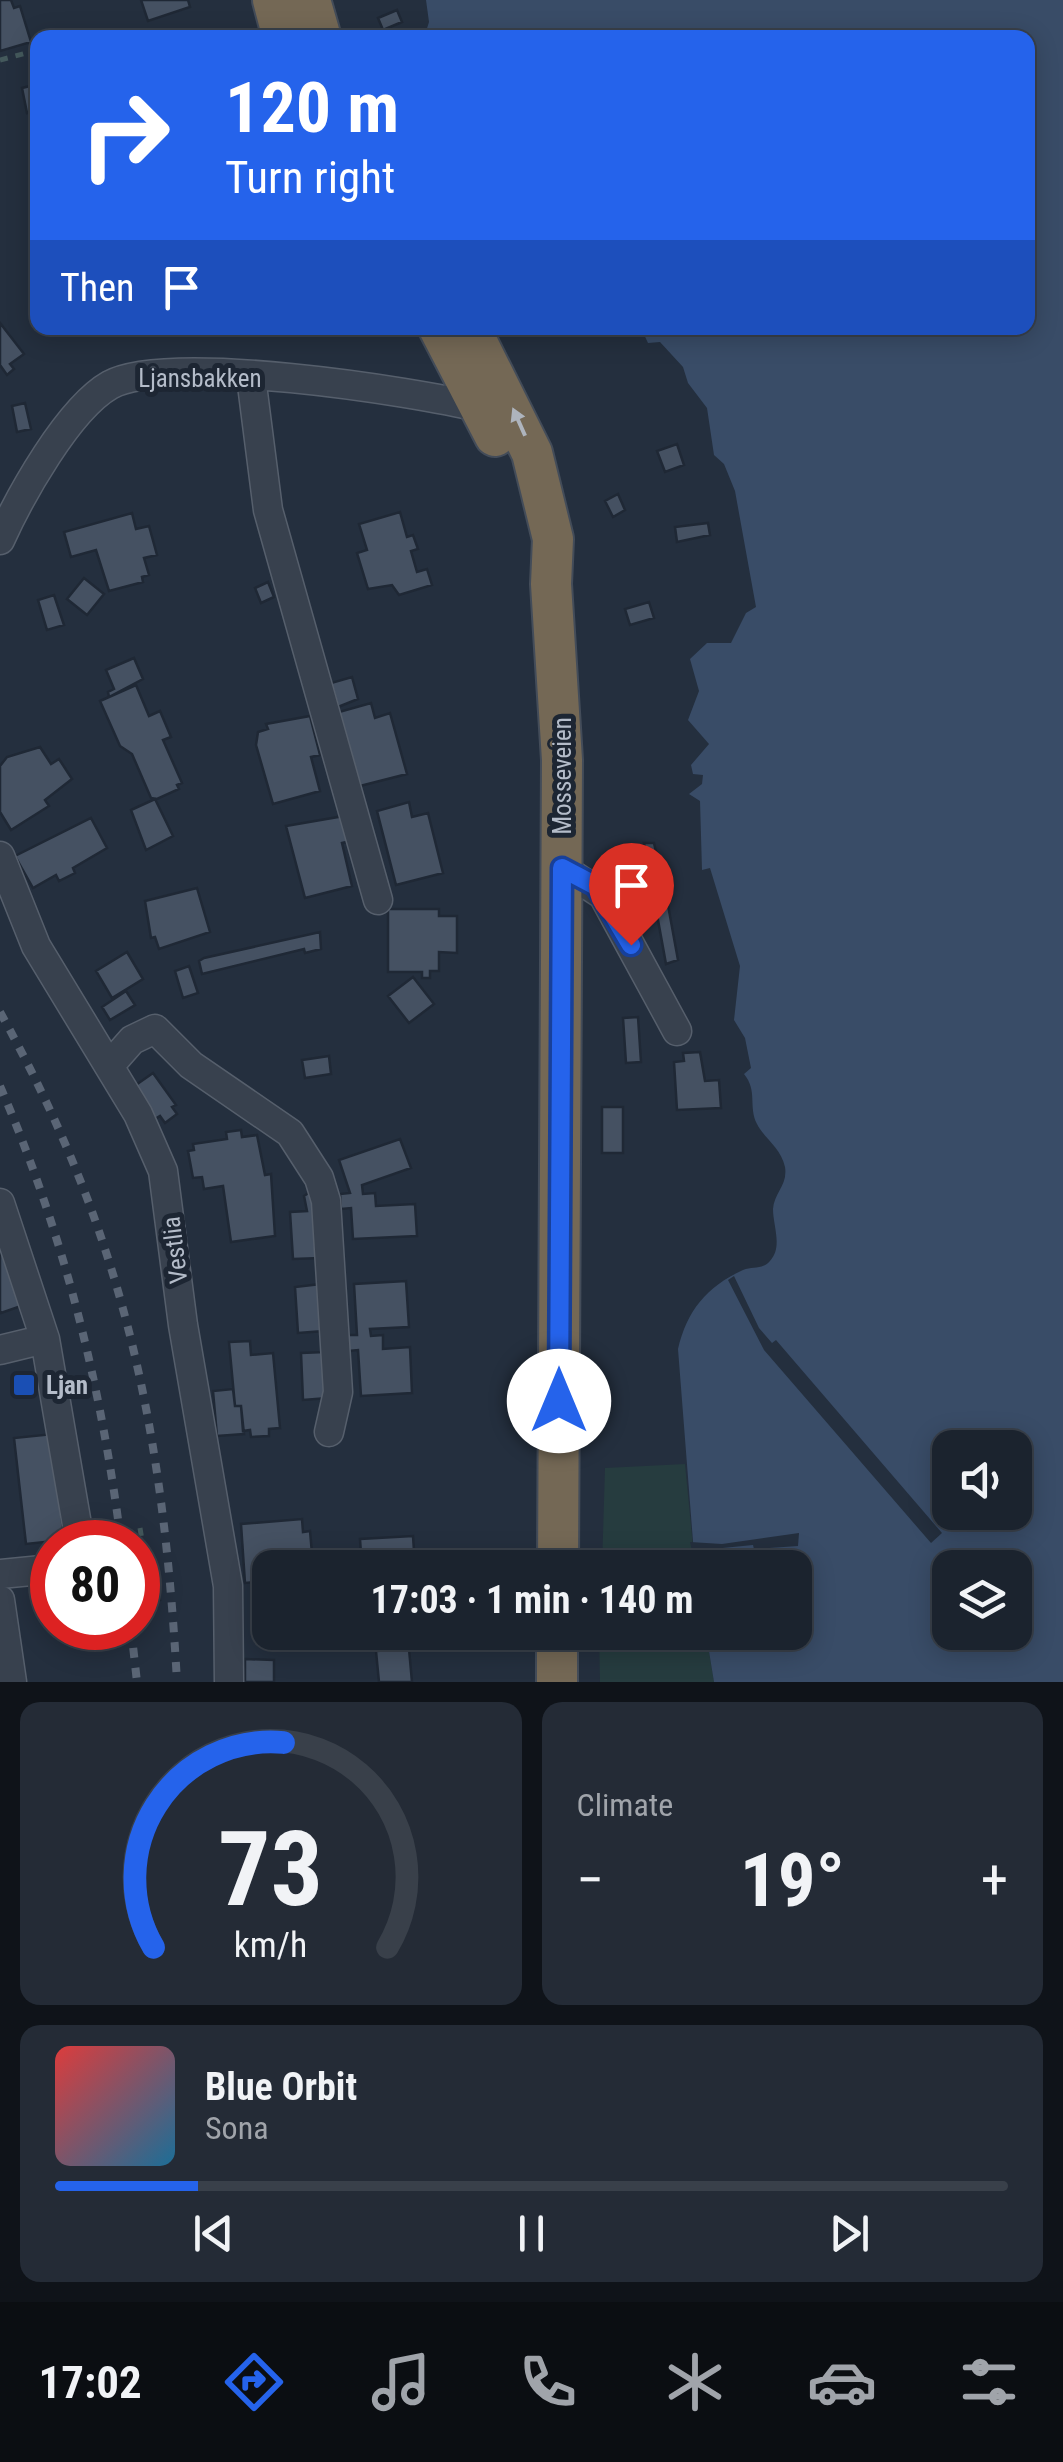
<!DOCTYPE html>
<html lang="en">
<head>
<meta charset="utf-8">
<style>
  body { margin:0; font-family:"Roboto Condensed",sans-serif; background:#242b36; color:#f1f3f6; height:100vh; display:flex; flex-direction:column; font-size:38px; white-space:nowrap }
  * { box-sizing:border-box; margin:0 }
  p { font-size:32px; color:#a0a4aa }
  .icon { flex:none; width:55px; height:55px; fill:none; stroke:currentColor; stroke-width:2; stroke-linecap:round; stroke-linejoin:round }
  .map { position:relative; height:1682px; overflow:hidden }
  .side { display:flex; flex-direction:column; gap:20px; padding:20px; background:#0f1319; flex:1 }
  .side>* { flex:none }
  .guide { position:absolute; left:30px; top:30px; width:1005px; height:305px; border-radius:20px; box-shadow:0 5px 25px #0003,0 0 0 2px #39404a; background:#2563eb; color:#fff; overflow:hidden }
  .buttons { position:absolute; left:932px; top:1430px; display:grid; gap:20px }
  .buttons a { display:grid; place-items:center; width:100px; height:100px; border-radius:20px; background:#1b232e; box-shadow:0 5px 25px #0003,0 0 0 2px #39404a; font-size:50px }
  .speed { position:absolute; left:30px; top:1520px; display:flex; gap:20px; font-size:50px; font-weight:700; text-align:center }
  .speed>* { display:grid; place-content:center; width:130px; height:130px; border-radius:50%; background:#1b232e; box-shadow:0 5px 25px #0003,0 0 0 2px #39404a; line-height:1 }
  .speed .limit { border:15px solid #d22; background:#fff; color:#111 }
  .pin { position:absolute; display:grid; place-items:center; width:85px; height:85px; color:#fff; margin:-102px -42px; border-radius:50% 50% 50% 0; rotate:-45deg; box-shadow:0 0 10px #0007 }
  .pin .icon { rotate:45deg }
  .me { position:absolute; width:110px; margin:-55px; rotate:0deg; stroke-linejoin:round; filter:drop-shadow(0 0 8px #0008) }
  .turn { display:flex; align-items:center; gap:35px; height:210px; padding:0 30px; font-size:45px }
  .turn .icon { width:130px; height:130px; stroke-width:2.5 }
  .turn b { display:block; font-size:70px; line-height:85px }
  .then { display:flex; align-items:center; height:95px; padding:0 30px; background:#0003; gap:20px; font-size:38px }
  .big { font-size:75px; font-weight:700; line-height:1.1 }
  .side .card { flex:1; display:flex; flex-direction:column; justify-content:center; gap:15px; min-width:0; padding:0 35px; border-radius:20px; background:#242b36 }
  .side .dial { align-items:center; gap:0 }
  .dial svg { height:260px; overflow:visible; fill:none; stroke:#39404a; stroke-width:7; stroke-linecap:round; text-anchor:middle }
  .dial text { fill:#f1f3f6; stroke:none }
  .song { display:flex; align-items:center; gap:30px }
  .cover { width:120px; height:120px; border-radius:15px; background:linear-gradient(135deg,hsl(0 70% 55%),hsl(200 70% 35%)) }
  .played { height:10px; border-radius:5px; background:linear-gradient(90deg,#2563eb 15%,#39404a 15%) }
  .keys { display:flex; justify-content:space-around; direction:ltr }
  .heat { display:flex; justify-content:space-between; align-items:center; font-size:55px; direction:ltr }
  .side .tiles { flex:1; display:grid; gap:20px; grid-template-columns:1fr 1fr }
  .card:last-child { grid-column:span 2 }
  .trip { position:absolute; left:252px; top:1550px; width:560px; height:100px; border-radius:20px; background:#1b232e; box-shadow:0 5px 25px #0003,0 0 0 2px #39404a; font-weight:700; line-height:100px; text-align:center }
  .tab-bar { display:flex; height:160px; justify-content:space-around; align-items:center; background:#0b0e12; color:#a0a4aa }
  .tab-bar .icon { width:70px; height:70px }
  .tab-bar .current { color:#2563eb }
  .tab-bar b { font-size:45px; color:#f1f3f6 }
  .map>svg:first-child { display:block }
  .green { fill:#263c3f }
  .water { fill:#394c67; fill-rule:evenodd }
  .pier { fill:#242f3e }
  .building { fill:#455162; stroke:#1f2835; stroke-width:2.5 }
  .lines { fill:none; stroke-linecap:round; stroke-linejoin:round }
  .minor-casing { stroke:#565f6c; stroke-width:31 }
  .highway-casing { stroke:#434c59; stroke-width:44 }
  .path { stroke:#44595c; stroke-width:5; stroke-dasharray:8 8; stroke-linecap:butt }
  .minor { stroke:#38414e; stroke-width:28 }
  .highway { stroke:#746855; stroke-width:40 }
  .rail { stroke:#5a6575; stroke-width:8; stroke-dasharray:10 10; stroke-linecap:butt }
  .oneway { fill:#aeb4bd }
  .route-casing { stroke:#184099; stroke-width:25 }
  .route { stroke:#2563eb; stroke-width:18 }
  .transit-dot { fill:#1a4fb4; stroke:#1d2633; stroke-width:4 }
  .labels { text-anchor:middle; dominant-baseline:central; stroke-width:10; stroke-linejoin:round; paint-order:stroke }
  .street-label { font-size:25px; fill:#b4bcc9; stroke:#1d2633 }
  .poi-label { font-size:25px; font-weight:bold; fill:#b4bcc9; stroke:#1d2633; text-anchor:start }
</style>
</head>
<body>
<div class="map">
<svg width="1063" height="1682" viewBox="0 0 1063 1682">
  <rect width="100%" height="100%" fill="#242f3e"/>
  <path class="green" d="M 685,1464 L 695,1567 L 602,1568 L 605,1468 Z
    M 599,1633 L 706,1633 L 714,1682 L 600,1682 Z"/>
  <path class="water" d="M 426,0 L 1063,0 L 1063,1682 L 714,1682 L 706,1633 L 795,1632 L 795,1568 L 695,1567 L 678,1349 C 687,1311 706,1287 743,1270 C 753,1266 762,1270 770,1261 C 783,1247 773,1226 773,1209 C 774,1193 788,1185 785,1167 C 781,1148 764,1138 757,1124 C 748,1106 758,1091 744,1074 L 751,1068 L 745,1038 L 734,1020 L 740,966 L 710,868 L 702,870 L 700,801 L 689,794 L 702,784 L 703,775 L 693,774 L 691,765 L 709,744 L 688,720 L 699,691 L 690,659 L 707,643 L 731,643 L 746,613 L 756,607 L 735,491 L 724,464 L 714,455 L 707,408 L 688,383 L 683,367 L 660,342 L 648,343 L 641,328 L 1028,328 L 1028,38 L 424,38 L 429,22 ZM 950,1448 L 1015,1448 L 1015,1512 L 950,1512 ZM 950,1568 L 1015,1568 L 1015,1632 L 950,1632 Z"/>
  <path class="pier" d="M 734,1276 L 759,1328 L 772,1343 L 776,1340 L 942,1533 L 931,1543 L 764,1350 L 728,1280 Z
    M 799,1533 L 798,1546 L 754,1549 L 753,1545 L 692,1551 L 690,1542 L 722,1544 Z"/>
  <path class="building" d="M 0,0 L 11,0 L 14,8 L 20,6 L 31,42 L 0,51 Z
    M 141,0 L 188,0 L 190,7 L 148,21 Z
    M 397,10 L 402,22 L 383,30 L 378,18 Z
    M 38,84 L 38,111 L 27,113 L 22,88 Z
    M 0,323 L 24,354 L 10,364 L 14,369 L 7,375 L 0,365 Z
    M 25,403 L 31,429 L 17,432 L 12,406 Z
    M 677,444 L 684,465 L 665,472 L 657,451 Z
    M 618,494 L 625,510 L 613,517 L 605,501 Z
    M 400,512 L 407,537 L 413,535 L 418,549 L 411,551 L 417,572 L 427,569 L 432,585 L 399,595 L 392,585 L 368,589 L 357,553 L 367,550 L 359,524 Z
    M 132,513 L 136,529 L 149,526 L 157,555 L 144,558 L 149,575 L 142,577 L 143,582 L 109,591 L 96,550 L 71,557 L 64,532 Z
    M 708,523 L 710,535 L 677,542 L 675,527 Z
    M 84,578 L 104,594 L 87,615 L 67,599 Z
    M 268,582 L 274,597 L 261,603 L 255,588 Z
    M 54,595 L 64,625 L 47,630 L 38,600 Z
    M 649,602 L 654,618 L 630,625 L 625,609 Z
    M 134,658 L 143,679 L 109,697 L 108,692 L 114,689 L 106,670 Z
    M 352,677 L 358,699 L 338,707 L 331,683 Z
    M 136,685 L 149,716 L 160,711 L 171,737 L 163,740 L 182,783 L 177,785 L 179,789 L 157,799 L 151,798 L 132,754 L 120,746 L 100,701 Z
    M 371,703 L 375,718 L 390,713 L 407,774 L 360,786 L 339,712 Z
    M 310,716 L 320,755 L 311,757 L 320,791 L 273,804 L 256,745 L 258,732 L 268,729 L 266,724 Z
    M 40,747 L 51,764 L 59,759 L 72,779 L 45,800 L 49,806 L 11,830 L 0,812 L 0,766 L 7,757 Z
    M 155,799 L 173,836 L 146,850 L 131,810 Z
    M 409,802 L 412,817 L 428,813 L 443,873 L 396,885 L 377,811 Z
    M 344,816 L 351,841 L 342,843 L 352,886 L 305,898 L 286,826 Z
    M 91,818 L 107,848 L 73,868 L 75,873 L 59,881 L 56,875 L 33,888 L 15,856 Z
    M 644,843 L 654,843 L 668,905 L 678,960 L 666,964 Z
    M 197,888 L 210,932 L 159,949 L 155,937 L 151,938 L 145,901 Z
    M 388,909 L 439,909 L 439,916 L 457,916 L 457,953 L 439,952 L 439,971 L 430,971 L 430,978 L 422,978 L 422,972 L 388,972 Z
    M 320,932 L 321,949 L 305,953 L 304,949 L 202,974 L 199,961 L 204,958 Z
    M 127,952 L 143,979 L 112,998 L 96,971 Z
    M 189,966 L 198,993 L 183,998 L 175,971 Z
    M 413,977 L 434,1004 L 409,1023 L 388,996 Z
    M 126,991 L 135,1005 L 110,1020 L 102,1007 Z
    M 638,1017 L 641,1062 L 626,1063 L 623,1018 Z
    M 700,1052 L 705,1081 L 719,1080 L 721,1108 L 677,1110 L 674,1062 L 684,1061 L 683,1053 Z
    M 329,1056 L 331,1074 L 305,1078 L 302,1060 Z
    M 153,1073 L 176,1105 L 172,1107 L 177,1114 L 165,1123 L 160,1116 L 155,1119 L 133,1087 Z
    M 602,1107 L 623,1107 L 623,1153 L 602,1153 Z
    M 241,1130 L 242,1137 L 257,1135 L 265,1175 L 271,1174 L 275,1236 L 231,1242 L 223,1186 L 204,1189 L 202,1177 L 193,1178 L 188,1151 L 194,1150 L 193,1144 L 227,1139 L 226,1132 Z
    M 400,1139 L 411,1168 L 362,1185 L 363,1194 L 375,1193 L 376,1206 L 415,1204 L 417,1236 L 353,1239 L 351,1208 L 341,1209 L 340,1194 L 350,1193 L 339,1160 Z
    M 314,1189 L 321,1258 L 293,1259 L 290,1212 L 307,1211 L 304,1196 Z
    M 0,1236 L 24,1305 L 1,1313 L 0,1311 Z
    M 406,1281 L 409,1327 L 370,1329 L 371,1336 L 383,1335 L 383,1349 L 410,1347 L 412,1393 L 361,1396 L 358,1350 L 348,1351 L 347,1335 L 357,1335 L 354,1284 Z
    M 321,1284 L 324,1331 L 298,1333 L 295,1287 Z
    M 250,1341 L 251,1355 L 273,1353 L 280,1428 L 269,1429 L 269,1436 L 251,1437 L 250,1430 L 243,1431 L 241,1406 L 235,1406 L 229,1342 Z
    M 325,1352 L 328,1398 L 303,1400 L 301,1353 Z
    M 233,1389 L 235,1406 L 241,1406 L 244,1434 L 217,1436 L 213,1391 Z
    M 53,1434 L 64,1540 L 26,1544 L 14,1438 Z
    M 302,1519 L 303,1532 L 310,1531 L 313,1565 L 270,1568 L 270,1581 L 245,1583 L 241,1524 Z
    M 413,1536 L 415,1566 L 429,1568 L 362,1568 L 360,1539 Z
    M 153,1557 L 160,1600 L 141,1603 L 138,1560 Z
    M 357,1632 L 405,1632 L 405,1638 L 358,1641 Z
    M 409,1649 L 412,1682 L 379,1682 L 376,1651 Z
    M 245,1659 L 274,1660 L 274,1682 L 245,1682 Z"/>
  <g class="lines">
    <g class="minor-casing">
      <path id="minor" d="M 251,377 L 268,510 L 378,900
        M 0,540 C 20,496 68,409 110,385 C 167,353 413,391 482,408
        M 0,856 L 36,946 L 138,1114 L 163,1171 L 183,1325 L 228,1586 L 229,1682
        M 562,868 L 603,895 L 677,1031
        M 110,1065 L 132,1040 L 155,1029 L 191,1065 L 290,1133 L 319,1178 L 326,1201 L 338,1392 L 329,1432
        M 0,1203 L 45,1339 L 80,1542
        M 0,1350 L 45,1339
        M 0,1574 L 52,1569
        M 0,1600 L 12,1682"/>
    </g>
    <g class="highway-casing">
      <path id="highway" d="M 273,0 L 283,38
        M 310,0 L 321,38
        M 439,328 L 495,436
        M 470,328 L 532,453 L 553,539 L 551,584 L 562,760 L 558,1568
        M 557,1682 L 557,1632"/>
    </g>
    <path class="path" d="M 86,38 L 105,32
      M 0,60 L 38,50
      M 140,1528 L 145,1559"/>
    <use href="#minor" class="minor"/>
    <use href="#highway" class="highway"/>
    <path class="rail" d="M 0,1012 C 125,1237 163,1428 177,1682
      M 0,1086 C 64,1235 101,1383 121,1542
      M 131,1628 L 137,1682"/>
  </g>
  <defs><path id="oneway-solid" d="M-6-.8H1V-3.2L6.5 0L1 3.2V.8H-6Z" transform="scale(2.5)"/></defs>
  <use class="oneway" href="#oneway-solid" transform="translate(519 422) rotate(-114)"/>
  <g class="lines">
    <g class="route-casing">
      <path id="route" d="M 559,1401 L 562,868 L 596,886 L 631,945"/>
    </g>
    <use href="#route" class="route"/>
  </g>
  <rect class="transit-dot" x="12" y="1373" width="24" height="24" rx="5"/>
  <g class="labels">
    <g class="street-label">
      <text x="200" y="378">Ljansbakken</text>
      <text transform="translate(562 776) rotate(-90)">Mosseveien</text>
      <text transform="translate(175 1250) rotate(-97)">Vestlia</text>
    </g>
    <g class="poi-label">
      <text x="46" y="1385">Ljan</text>
    </g>
  </g>
</svg>
<div class="buttons">
<a><svg class="icon" aria-label="sound" viewBox="0 0 24 24"><path d="M4 9h4l5-4v14l-5-4H4zM17 9q2 3 0 6"/></svg></a>
<a><svg class="icon" aria-label="layers" viewBox="0 0 24 24"><path d="M12 4l9 5-9 5-9-5zM3 14l9 5 9-5"/></svg></a>
</div>
<div class="speed"><div class="limit">80</div></div>
<div class="pin" style="left:631px;top:945px;background:#d93025"><svg class="icon" aria-label="arrive" viewBox="0 0 24 24"><path d="M6 21V4h12l-3 4 3 4H6"/></svg></div>
<svg class="me" style="left:559px;top:1401px" viewBox="-20 -20 40 40"><circle r="19" fill="#fff"/><path d="M0-13L10 11 0 6-10 11z" fill="#2563eb"/></svg>
<div class="trip">17:03 · 1 min · 140 m</div>
<div class="guide">
<div class="turn"><svg class="icon" aria-label="right" viewBox="0 0 24 24"><path d="M7 20v-9h11M14 6l5 5-5 5"/></svg><div><b>120 m</b>Turn right</div></div>
<div class="then">Then<svg class="icon" aria-label="arrive" viewBox="0 0 24 24"><path d="M6 21V4h12l-3 4 3 4H6"/></svg></div>
</div>
</div>
<section class="side">
<div class="tiles">
<div class="card dial"><svg viewBox="0 0 100 80">
<path d="M14 69A42 42 0 1 1 86 69"/>
<path d="M14 69A42 42 0 0 1 54 6" stroke="#2563eb"/>
<text x="50" y="56" font-size="32" font-weight="700">73</text>
<text x="50" y="72" font-size="11">km/h</text>
</svg></div>
<div class="card"><p>Climate</p>
<div class="heat"><a>−</a><b class="big">19°</b><a>+</a></div>
</div>
<div class="card">
<div class="song"><i class="cover"></i><div><b>Blue Orbit</b><p>Sona</p></div></div>
<div class="played"></div>
<div class="keys"><svg class="icon" aria-label="previous" viewBox="0 0 24 24"><path d="M18 5L8 12l10 7zM5 5v14"/></svg><svg class="icon" aria-label="pause" viewBox="0 0 24 24"><path d="M8 5v14M16 5v14"/></svg><svg class="icon" aria-label="next" viewBox="0 0 24 24"><path d="M6 5l10 7-10 7zM19 5v14"/></svg></div>
</div>
</div>
</section>
<nav class="tab-bar">
<b>17:02</b>
<svg class="icon current" aria-label="directions" viewBox="0 0 24 24"><path d="M12 3l9 9-9 9-9-9zM9 14v-3h6M13 9l2 2-2 2"/></svg>
<svg class="icon" aria-label="music" viewBox="0 0 24 24"><path d="M9 18V5l10-2v13"/><circle cx="6" cy="18" r="3"/><circle cx="16" cy="16" r="3"/></svg>
<svg class="icon" aria-label="phone" viewBox="0 0 24 24"><path d="M5 4h4l2 5-3 2q2 4 5 5l2-3 5 2v4C11 20 4 13 5 4z"/></svg>
<svg class="icon" aria-label="climate" viewBox="0 0 24 24"><path d="M12 3v18M4 7l16 10M4 17L20 7"/></svg>
<svg class="icon" aria-label="car" viewBox="0 0 24 24"><path d="M5 17H2v-5l4-1 3-4h7l3 4 3 1v5h-3M9 17h6M6 11h13"/><circle cx="7" cy="17" r="2"/><circle cx="17" cy="17" r="2"/></svg>
<svg class="icon" aria-label="filters" viewBox="0 0 24 24"><path d="M4 7h16M4 17h16"/><circle cx="9" cy="7" r="2"/><circle cx="15" cy="17" r="2"/></svg>
</nav>
</body>
</html>
